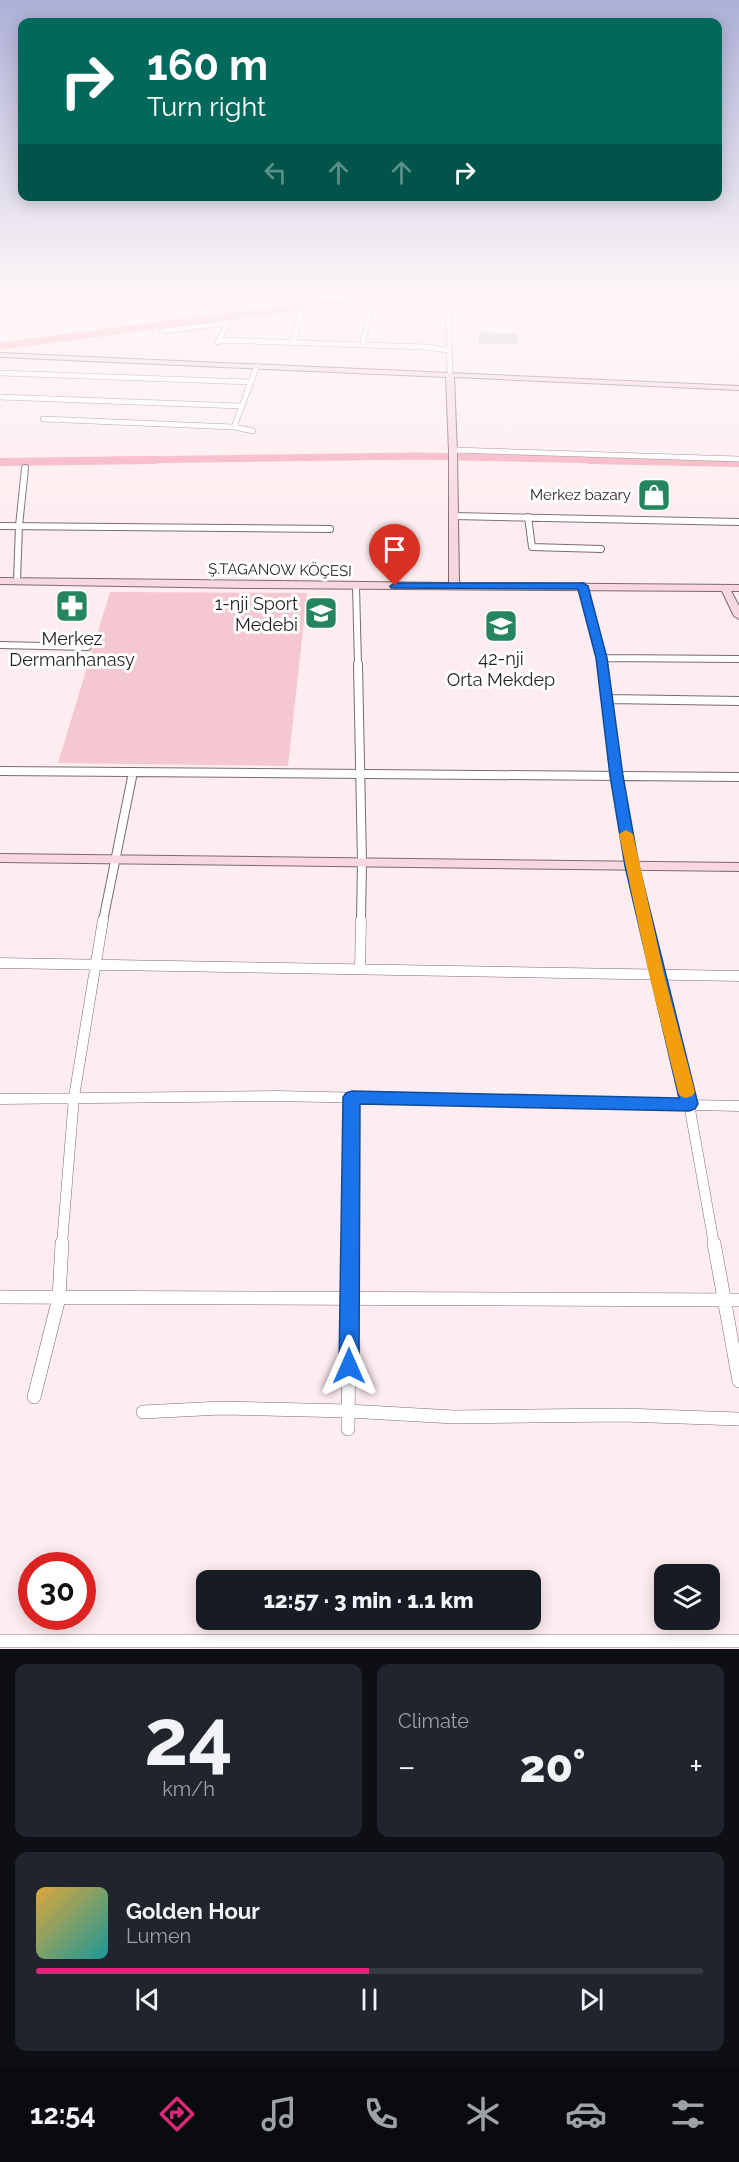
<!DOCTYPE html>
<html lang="en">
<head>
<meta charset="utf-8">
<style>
  body { margin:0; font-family:Raleway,sans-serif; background:#20242c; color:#f1f3f6; height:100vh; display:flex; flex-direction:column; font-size:22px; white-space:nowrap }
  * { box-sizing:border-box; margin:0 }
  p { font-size:20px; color:#9ea1a6 }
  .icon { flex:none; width:33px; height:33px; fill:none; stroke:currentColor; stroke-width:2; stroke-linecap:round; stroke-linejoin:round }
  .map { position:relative; height:1649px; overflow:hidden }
  .side { display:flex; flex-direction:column; gap:15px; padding:15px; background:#0d0f14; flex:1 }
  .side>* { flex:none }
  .banner { position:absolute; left:18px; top:18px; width:704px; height:183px; border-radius:12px; box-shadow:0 3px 15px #0003; background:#00695c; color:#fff; overflow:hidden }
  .controls { position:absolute; left:654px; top:1564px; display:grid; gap:12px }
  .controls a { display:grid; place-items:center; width:66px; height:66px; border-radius:12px; background:#171b24; box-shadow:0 3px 15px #0003; font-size:30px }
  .speed { position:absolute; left:18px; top:1552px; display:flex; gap:12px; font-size:30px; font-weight:700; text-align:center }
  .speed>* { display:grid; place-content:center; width:78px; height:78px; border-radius:50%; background:#171b24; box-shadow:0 3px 15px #0003; line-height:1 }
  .speed .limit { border:9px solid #d22; background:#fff; color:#111 }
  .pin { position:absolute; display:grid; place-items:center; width:51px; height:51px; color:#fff; margin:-62px -26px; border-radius:50% 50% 50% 0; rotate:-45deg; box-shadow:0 0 6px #0007 }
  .pin .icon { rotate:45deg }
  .me { position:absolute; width:66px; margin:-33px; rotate:0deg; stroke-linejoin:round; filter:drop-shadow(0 0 4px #0008) }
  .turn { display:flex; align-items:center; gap:21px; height:126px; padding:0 30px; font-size:27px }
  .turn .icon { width:78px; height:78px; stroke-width:2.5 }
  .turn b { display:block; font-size:42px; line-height:51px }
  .lanes { display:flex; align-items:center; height:57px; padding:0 30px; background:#0003; justify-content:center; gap:30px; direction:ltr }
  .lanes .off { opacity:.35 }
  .big { font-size:45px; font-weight:800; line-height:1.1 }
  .side .card { flex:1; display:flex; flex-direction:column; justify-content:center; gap:9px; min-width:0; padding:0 21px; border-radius:12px; background:#20242c }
  .side .dial { align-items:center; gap:0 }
  .dial b { font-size:78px; line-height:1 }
  .song { display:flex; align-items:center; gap:18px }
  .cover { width:72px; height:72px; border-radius:9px; background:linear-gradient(135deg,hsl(40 70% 55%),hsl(180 70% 35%)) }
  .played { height:6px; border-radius:3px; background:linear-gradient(90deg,#db2777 50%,#363941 50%) }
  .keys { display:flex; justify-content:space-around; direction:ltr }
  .heat { display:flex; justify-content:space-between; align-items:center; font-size:33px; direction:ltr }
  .side .tiles { flex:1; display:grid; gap:15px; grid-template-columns:1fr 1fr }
  .card:last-child { grid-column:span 2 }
  .trip { position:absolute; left:196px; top:1570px; width:345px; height:60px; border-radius:12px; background:#171b24; box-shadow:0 3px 15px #0003; font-weight:800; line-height:60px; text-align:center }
  .tabs { display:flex; height:96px; justify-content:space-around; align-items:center; background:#090b0e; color:#9ea1a6 }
  .tabs .icon { width:42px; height:42px }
  .tabs .on { color:#db2777 }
  .tabs b { font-size:27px; color:#f1f3f6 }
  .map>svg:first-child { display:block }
  .green { fill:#f5c7d0 }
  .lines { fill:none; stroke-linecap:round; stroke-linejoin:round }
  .canal-far1 { stroke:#f5a9ba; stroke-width:7 }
  .canal { stroke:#f5a9ba; stroke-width:8 }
  .building { fill:#bfcdc5 }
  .street-far4-casing { stroke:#7a6c6e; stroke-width:6 }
  .street-far3-casing { stroke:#7a6c6e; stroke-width:8 }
  .street-far2-casing { stroke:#7a6c6e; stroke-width:10 }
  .street-far1-casing { stroke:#7a6c6e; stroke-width:11 }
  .street-casing { stroke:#7a6c6e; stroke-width:14 }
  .secondary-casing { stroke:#7a6c6e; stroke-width:2 }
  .street-far4 { stroke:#fff; stroke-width:5 }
  .street-far3 { stroke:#fff; stroke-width:6 }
  .street-far2 { stroke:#fff; stroke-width:8 }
  .street-far1 { stroke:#fff; stroke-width:10 }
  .street { stroke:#fff; stroke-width:13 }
  .secondary { fill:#f9d7e0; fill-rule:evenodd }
  .route { fill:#1a73e8; stroke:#114b97; stroke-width:1.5 }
  .slow { fill:#f59e0b }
  .labels { text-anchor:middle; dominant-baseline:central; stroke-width:6; stroke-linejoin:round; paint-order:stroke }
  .far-poi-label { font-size:15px; fill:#251f20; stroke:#fff; text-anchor:end }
  .far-street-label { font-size:15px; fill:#251f20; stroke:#fff }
  .poi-label { font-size:18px; fill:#251f20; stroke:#fff }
</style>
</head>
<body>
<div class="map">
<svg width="739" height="1649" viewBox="0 0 739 1649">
  <rect width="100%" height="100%" fill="#feedf0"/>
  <path class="green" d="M 110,592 L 307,593 L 288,766 L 58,763 Z"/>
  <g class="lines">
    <path class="canal-far1" d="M 0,346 L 371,298
      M 51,461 L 416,456 L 659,461"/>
    <path class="canal" d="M 589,460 L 739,463
      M 0,462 L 155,460"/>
  </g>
  <path class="building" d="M 479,332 L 517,334 L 518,344 L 479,344 Z"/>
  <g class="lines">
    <g class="street-far4-casing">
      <path id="street-far4" d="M 439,298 L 448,301 L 450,375
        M 0,307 L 79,306 L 89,305 L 92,298
        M 162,331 L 228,323 L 218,342
        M 220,340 L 425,347 L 449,350
        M 293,342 L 301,314
        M 362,345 L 372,306
        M 0,373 L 250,382
        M 0,397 L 241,406
        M 43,419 L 234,427
        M 253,431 L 234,427 L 257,366
        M 453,450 L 739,459"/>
    </g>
    <g class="street-far3-casing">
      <path id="street-far3" d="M 453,516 L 739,522
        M 528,517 L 532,547 L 601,549
        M 0,526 L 330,529
        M 17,581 L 19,526 L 25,468
        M 356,586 L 358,665
        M 583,586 L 603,665
        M 0,645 L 88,647
        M 602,658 L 739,659"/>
    </g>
    <g class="street-far2-casing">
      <path id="street-far2" d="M 358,664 L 362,862 L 361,921
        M 603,664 C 613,751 625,836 645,921
        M 608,699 L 739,701
        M 0,771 L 739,777
        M 103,921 L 133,772"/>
    </g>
    <g class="street-far1-casing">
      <path id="street-far1" d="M 645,920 L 689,1104 L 714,1244
        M 0,963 L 739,976
        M 360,969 L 361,920
        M 0,1099 L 277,1096 L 739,1106
        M 62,1244 L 74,1097 L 103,920
        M 350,1244 L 352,1097"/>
    </g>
    <g class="street-casing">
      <path id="street" d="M 714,1243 L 739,1381
        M 0,1297 L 739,1300
        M 34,1397 L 59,1298 L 62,1243
        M 143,1412 L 221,1408 L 348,1411 L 454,1417 L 623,1415 L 739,1419
        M 348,1429 L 350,1243
        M 0,1641 L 739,1641"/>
    </g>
    <g class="secondary-casing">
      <path id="secondary" d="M 0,353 L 739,386 L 739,390 L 454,377 L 457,452 L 459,583 L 739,585 L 739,591 L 731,591 L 739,606 L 739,619 L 734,616 L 722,591 L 244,588 L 0,584 L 0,578 L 449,583 L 449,452 L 446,377 L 0,357 Z
        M 0,854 L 739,863 L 739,871 L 0,862 Z"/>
    </g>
    <use href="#street-far4" class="street-far4"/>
    <use href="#street-far3" class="street-far3"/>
    <use href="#street-far2" class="street-far2"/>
    <use href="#street-far1" class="street-far1"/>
    <use href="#street" class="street"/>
    <use href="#secondary" class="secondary"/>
  </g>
  <linearGradient id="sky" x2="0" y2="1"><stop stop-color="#adb0d6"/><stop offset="0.56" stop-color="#fff7f8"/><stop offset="1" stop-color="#fff7f8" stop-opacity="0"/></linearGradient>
  <rect width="739" height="529" fill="url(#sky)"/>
  <path class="route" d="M 395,583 L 583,583 L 588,586 L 607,658 L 623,776 L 639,866 L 698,1104 L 695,1109 L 689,1111 L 360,1104 L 359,1366 L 356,1372 L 349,1375 L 342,1372 L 339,1366 L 343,1097 L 346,1093 L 352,1091 L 679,1098 L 625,866 L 610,776 L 596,658 L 578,589 L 391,588 L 390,586 Z"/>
  <path class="slow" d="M 626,830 L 633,834 L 664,974 L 695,1092 L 692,1096 L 686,1098 L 680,1096 L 678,1092 L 649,974 L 619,834 Z"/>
  <defs>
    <g id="shop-square" transform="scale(1.725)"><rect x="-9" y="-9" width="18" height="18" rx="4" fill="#25855e" stroke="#fff"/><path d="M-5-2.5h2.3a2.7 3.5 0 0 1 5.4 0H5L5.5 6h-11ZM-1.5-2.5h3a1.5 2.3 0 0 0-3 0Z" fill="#fff"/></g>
    <g id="pharmacy-square" transform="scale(1.725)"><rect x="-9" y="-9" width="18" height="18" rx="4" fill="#25855e" stroke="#fff"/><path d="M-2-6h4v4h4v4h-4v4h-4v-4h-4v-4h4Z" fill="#fff"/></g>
    <g id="school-square" transform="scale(1.725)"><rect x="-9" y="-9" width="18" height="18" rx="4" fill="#25855e" stroke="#fff"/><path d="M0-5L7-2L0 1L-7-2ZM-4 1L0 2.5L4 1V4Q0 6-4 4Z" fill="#fff"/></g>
  </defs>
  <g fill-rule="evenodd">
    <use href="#shop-square" x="654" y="495"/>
    <use href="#pharmacy-square" x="72" y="606"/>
    <use href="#school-square" x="321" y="613"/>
    <use href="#school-square" x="501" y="626"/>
  </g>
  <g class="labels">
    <g class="far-poi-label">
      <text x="631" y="495">Merkez bazary</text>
    </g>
    <g class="far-street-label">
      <text transform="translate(280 570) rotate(1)">Ş.TAGANOW KÖÇESI</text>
    </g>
    <g class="poi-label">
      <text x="298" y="603" text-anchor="end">1-nji Sport<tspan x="298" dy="21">Medebi</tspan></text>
      <text x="72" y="638">Merkez<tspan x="72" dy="21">Dermanhanasy</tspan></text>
      <text x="501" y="658">42-nji<tspan x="501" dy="21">Orta Mekdep</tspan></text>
    </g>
  </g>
</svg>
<div class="controls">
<a><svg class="icon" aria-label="layers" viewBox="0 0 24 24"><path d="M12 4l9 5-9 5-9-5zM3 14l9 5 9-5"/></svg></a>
</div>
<div class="speed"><div class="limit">30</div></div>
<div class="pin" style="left:395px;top:586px;background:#d93025"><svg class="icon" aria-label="arrive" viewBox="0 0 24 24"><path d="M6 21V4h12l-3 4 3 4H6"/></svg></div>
<svg class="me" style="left:349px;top:1366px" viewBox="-20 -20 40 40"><path d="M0-17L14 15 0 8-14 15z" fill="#1a73e8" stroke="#fff" stroke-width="4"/></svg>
<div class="trip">12:57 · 3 min · 1.1 km</div>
<div class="banner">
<div class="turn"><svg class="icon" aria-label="right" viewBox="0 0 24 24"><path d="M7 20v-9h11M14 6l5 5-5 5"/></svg><div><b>160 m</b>Turn right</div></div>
<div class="lanes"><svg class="icon off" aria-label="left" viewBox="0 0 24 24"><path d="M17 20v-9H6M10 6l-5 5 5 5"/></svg><svg class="icon off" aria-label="ahead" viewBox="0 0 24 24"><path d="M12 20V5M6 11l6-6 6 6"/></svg><svg class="icon off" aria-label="ahead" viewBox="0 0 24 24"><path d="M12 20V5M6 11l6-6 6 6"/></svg><svg class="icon" aria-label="right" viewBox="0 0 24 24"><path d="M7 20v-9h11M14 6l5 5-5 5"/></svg></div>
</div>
</div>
<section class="side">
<div class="tiles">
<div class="card dial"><b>24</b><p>km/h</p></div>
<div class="card"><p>Climate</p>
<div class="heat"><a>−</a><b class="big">20°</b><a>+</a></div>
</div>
<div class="card">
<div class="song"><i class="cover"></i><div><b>Golden Hour</b><p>Lumen</p></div></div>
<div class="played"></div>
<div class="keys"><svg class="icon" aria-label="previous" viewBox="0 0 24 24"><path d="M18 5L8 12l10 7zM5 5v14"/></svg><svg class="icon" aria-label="pause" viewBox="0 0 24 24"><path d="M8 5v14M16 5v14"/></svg><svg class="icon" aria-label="next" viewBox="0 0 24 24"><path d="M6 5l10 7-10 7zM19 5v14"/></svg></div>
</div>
</div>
</section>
<nav class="tabs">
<b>12:54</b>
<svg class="icon on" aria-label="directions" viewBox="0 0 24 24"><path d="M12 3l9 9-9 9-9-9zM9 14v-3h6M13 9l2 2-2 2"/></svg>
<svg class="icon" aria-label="music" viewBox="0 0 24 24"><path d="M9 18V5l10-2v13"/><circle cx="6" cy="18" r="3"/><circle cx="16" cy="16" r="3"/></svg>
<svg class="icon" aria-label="phone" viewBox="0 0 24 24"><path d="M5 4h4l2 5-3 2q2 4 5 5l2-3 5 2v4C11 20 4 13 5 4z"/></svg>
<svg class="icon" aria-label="climate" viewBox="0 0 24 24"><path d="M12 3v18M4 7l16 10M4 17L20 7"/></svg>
<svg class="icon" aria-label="car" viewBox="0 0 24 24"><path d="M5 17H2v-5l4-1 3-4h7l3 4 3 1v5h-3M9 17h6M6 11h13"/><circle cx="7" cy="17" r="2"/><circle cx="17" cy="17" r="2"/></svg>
<svg class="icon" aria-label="filters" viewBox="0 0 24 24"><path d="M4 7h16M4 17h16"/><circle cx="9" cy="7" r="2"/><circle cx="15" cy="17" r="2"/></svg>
</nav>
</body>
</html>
